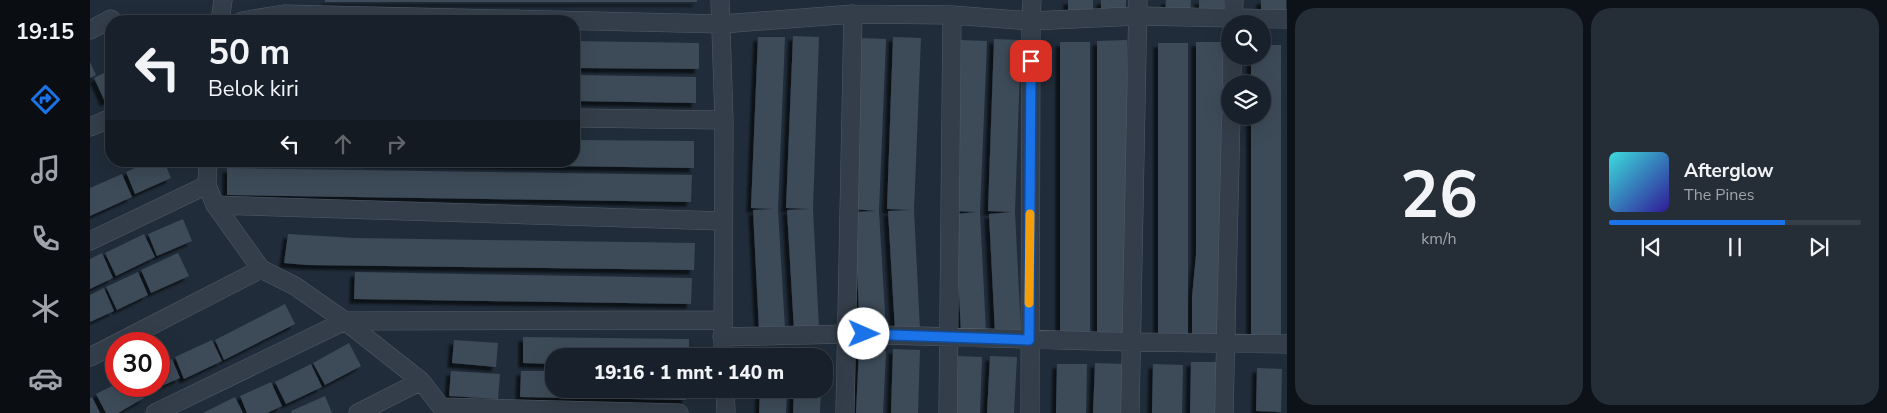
<!DOCTYPE html>
<html lang="id">
<head>
<meta charset="utf-8">
<style>
  body { margin:0; font-family:"Nunito Sans",sans-serif; background:#252e37; color:#f1f3f6; height:100vh; display:flex; flex-direction:column; font-size:19px; white-space:nowrap }
  * { box-sizing:border-box; margin:0 }
  p { font-size:16px; color:#9fa3a9 }
  .icon { flex:none; width:28px; height:28px; fill:none; stroke:currentColor; stroke-width:2; stroke-linecap:round; stroke-linejoin:round }
  .map { position:relative; flex:1; overflow:hidden }
  .panel { display:flex; flex-direction:column; gap:8px; padding:8px; background:#0d1218; width:600px }
  .panel>* { flex:none }
  .top-card { position:absolute; left:15px; top:15px; width:475px; height:152px; border-radius:20px; box-shadow:0 5px 20px #0002,0 0 0 1px #363e47; background:#18212b; color:#f1f3f6; overflow:hidden }
  .fabs { position:absolute; left:1131px; top:15px; display:grid; gap:10px }
  .fabs a { display:grid; place-items:center; width:50px; height:50px; border-radius:50%; background:#18212b; box-shadow:0 5px 20px #0002,0 0 0 1px #363e47; font-size:25px }
  .speed { position:absolute; left:15px; top:332px; display:flex; gap:10px; font-size:25px; font-weight:700; text-align:center }
  .speed>* { display:grid; place-content:center; width:65px; height:65px; border-radius:50%; background:#18212b; box-shadow:0 5px 20px #0002,0 0 0 1px #363e47; line-height:1 }
  .speed .limit { border:8px solid #d22; background:#fff; color:#111 }
  .pin { position:absolute; display:grid; place-items:center; width:42px; height:42px; color:#fff; margin:-21px; border-radius:10px; box-shadow:0 2px 8px #0006 }
  .me { position:absolute; width:55px; margin:-28px; rotate:91deg; stroke-linejoin:round; filter:drop-shadow(0 0 4px #0008) }
  .turn { display:flex; align-items:center; gap:18px; height:105px; padding:0 20px; font-size:22px }
  .turn .icon { width:65px; height:65px; stroke-width:2.5 }
  .turn b { display:block; font-size:35px; line-height:42px }
  .lanes { display:flex; align-items:center; height:48px; padding:0 20px; background:#0003; justify-content:center; gap:25px; direction:ltr }
  .lanes .off { opacity:.35 }
  .panel .widget { flex:1; display:flex; flex-direction:column; justify-content:center; gap:8px; min-width:0; padding:0 18px; border-radius:20px; background:#252e37 }
  .panel .dial { align-items:center; gap:0 }
  .dial b { font-size:65px; line-height:1 }
  .song { display:flex; align-items:center; gap:15px }
  .cover { width:60px; height:60px; border-radius:8px; background:linear-gradient(135deg,hsl(180 70% 55%),hsl(250 70% 35%)) }
  .played { height:5px; border-radius:2px; background:linear-gradient(90deg,#1a73e8 70%,#363e47 70%) }
  .keys { display:flex; justify-content:space-around; direction:ltr }
  .panel .tiles { flex:1; display:grid; gap:8px; grid-template-columns:repeat(2,1fr) }
  .trip { position:absolute; left:455px; top:348px; width:288px; height:50px; border-radius:20px; background:#18212b; box-shadow:0 5px 20px #0002,0 0 0 1px #363e47; font-weight:800; line-height:50px; text-align:center }
  main { display:flex; flex:1; min-height:0 }
  .tab-bar { display:flex; flex-direction:column; width:90px; justify-content:space-around; align-items:center; background:#0a0d11; color:#9fa3a9 }
  .tab-bar .icon { width:35px; height:35px }
  .tab-bar .active { color:#1a73e8 }
  .tab-bar b { font-size:22px; color:#f1f3f6 }
  .map>svg:first-child { display:block }
  .building { fill:#3c4b59; filter:url(#shadow) }
  .lines { fill:none; stroke-linecap:round; stroke-linejoin:round }
  .street-casing { stroke:#515c67; stroke-width:19 }
  .street { stroke:#343e4a; stroke-width:18 }
  .route-casing { stroke:#114b97; stroke-width:12 }
  .route { stroke:#1a73e8; stroke-width:9 }
  .slow { stroke:#f59e0b; stroke-width:9 }
</style>
</head>
<body>
<main>
<nav class="tab-bar">
<b>19:15</b>
<svg class="icon active" aria-label="directions" viewBox="0 0 24 24"><path d="M12 3l9 9-9 9-9-9zM9 14v-3h6M13 9l2 2-2 2"/></svg>
<svg class="icon" aria-label="music" viewBox="0 0 24 24"><path d="M9 18V5l10-2v13"/><circle cx="6" cy="18" r="3"/><circle cx="16" cy="16" r="3"/></svg>
<svg class="icon" aria-label="phone" viewBox="0 0 24 24"><path d="M5 4h4l2 5-3 2q2 4 5 5l2-3 5 2v4C11 20 4 13 5 4z"/></svg>
<svg class="icon" aria-label="climate" viewBox="0 0 24 24"><path d="M12 3v18M4 7l16 10M4 17L20 7"/></svg>
<svg class="icon" aria-label="car" viewBox="0 0 24 24"><path d="M5 17H2v-5l4-1 3-4h7l3 4 3 1v5h-3M9 17h6M6 11h13"/><circle cx="7" cy="17" r="2"/><circle cx="17" cy="17" r="2"/></svg>
</nav>
<div class="map">
<svg width="1197" height="413" viewBox="0 0 1197 413">
  <defs>
    <filter id="shadow"><feDropShadow dx="-4.5" dy="4.5" stdDeviation="1" flood-color="#0009"/></filter>
  </defs>
  <rect width="100%" height="100%" fill="#202c39"/>
  <path class="building" d="M 235,0 L 607,0 L 607,2 L 235,2 Z
    M 978,0 L 1003,0 L 1003,16 L 978,16 Z
    M 1011,0 L 1036,0 L 1036,11 L 1011,11 Z
    M 1076,0 L 1101,0 L 1100,15 L 1075,15 Z
    M 1109,0 L 1134,0 L 1134,10 L 1109,10 Z
    M 1171,0 L 1196,0 L 1196,14 L 1171,14 Z
    M 703,36 L 729,37 L 723,209 L 729,328 L 704,330 L 697,210 L 721,209 L 696,208 Z
    M 668,37 L 695,37 L 688,209 L 695,329 L 669,330 L 663,210 L 685,209 L 661,208 Z
    M 803,37 L 831,38 L 824,210 L 830,330 L 805,331 L 798,211 L 822,210 L 797,209 Z
    M 769,38 L 796,39 L 789,211 L 796,330 L 770,332 L 764,212 L 787,211 L 762,209 Z
    M 904,39 L 931,40 L 925,212 L 931,332 L 905,333 L 899,214 L 922,212 L 898,211 Z
    M 870,40 L 897,41 L 890,212 L 896,332 L 871,333 L 865,214 L 887,212 L 863,211 Z
    M 1037,40 L 1037,335 L 1007,335 L 1007,41 Z
    M 484,41 L 609,43 L 609,69 L 484,68 Z
    M 970,42 L 1000,42 L 1000,336 L 970,336 Z
    M 1106,42 L 1136,42 L 1132,337 L 1102,337 L 1102,297 L 1106,255 Z
    M 1068,43 L 1098,43 L 1098,338 L 1068,338 Z
    M 1172,45 L 1191,45 L 1191,340 L 1161,340 L 1161,116 L 1172,116 L 1172,84 L 1161,84 L 1161,56 L 1172,56 Z
    M 0,62 L 6,75 L 0,78 Z
    M 18,71 L 21,78 L 21,99 L 15,102 L 4,78 Z
    M 484,75 L 606,77 L 606,103 L 484,101 Z
    M 484,140 L 604,141 L 604,168 L 278,163 L 278,161 L 484,161 Z
    M 60,161 L 74,161 L 81,178 L 45,194 L 36,172 Z
    M 137,168 L 602,175 L 601,202 L 137,195 Z
    M 32,174 L 42,197 L 0,216 L 0,188 Z
    M 93,219 L 102,241 L 67,256 L 58,234 Z
    M 54,234 L 65,257 L 26,276 L 15,253 Z
    M 198,234 L 265,238 L 605,243 L 604,270 L 217,265 L 194,263 Z
    M 12,253 L 23,278 L 0,289 L 0,259 Z
    M 88,253 L 99,276 L 61,293 L 51,270 Z
    M 48,272 L 58,295 L 27,310 L 16,287 Z
    M 265,272 L 602,278 L 601,304 L 264,299 Z
    M 14,288 L 24,311 L 0,322 L 0,295 Z
    M 195,304 L 205,324 L 134,360 L 125,340 Z
    M 433,337 L 599,339 L 599,356 L 464,356 L 464,364 L 433,363 Z
    M 122,340 L 132,361 L 94,379 L 85,357 Z
    M 364,340 L 408,343 L 406,367 L 362,363 Z
    M 259,343 L 271,366 L 235,385 L 223,363 Z
    M 803,349 L 830,350 L 828,413 L 801,413 Z
    M 769,350 L 796,351 L 793,413 L 766,413 Z
    M 865,356 L 892,357 L 890,413 L 863,413 Z
    M 900,356 L 927,357 L 924,413 L 897,413 Z
    M 82,359 L 90,378 L 56,393 L 53,386 L 69,386 L 69,365 Z
    M 1101,362 L 1131,362 L 1130,413 L 1100,413 Z
    M 1005,363 L 1035,364 L 1033,413 L 1003,413 Z
    M 221,364 L 232,387 L 196,404 L 185,382 Z
    M 967,364 L 997,364 L 996,413 L 966,413 Z
    M 1063,364 L 1093,365 L 1092,413 L 1062,413 Z
    M 1167,368 L 1192,369 L 1191,412 L 1166,411 Z
    M 361,371 L 410,374 L 408,399 L 359,396 Z
    M 431,371 L 464,371 L 464,389 L 597,389 L 596,400 L 430,397 Z
    M 181,382 L 192,406 L 177,413 L 157,413 L 150,396 Z
    M 26,384 L 26,386 L 48,386 L 54,398 L 28,413 L 16,413 L 6,394 Z
    M 670,389 L 697,389 L 696,413 L 669,413 Z
    M 704,389 L 731,389 L 730,413 L 703,413 Z
    M 235,396 L 242,413 L 202,413 L 201,411 Z
    M 2,397 L 10,413 L 0,413 L 0,398 Z
    M 145,397 L 153,413 L 113,413 Z"/>
  <g class="lines">
    <g class="street-casing">
      <path id="street" d="M 630,0 L 634,120 L 633,356
        M 942,0 L 941,21 L 1048,16 L 1197,19
        M 130,21 L 133,0
        M 152,21 L 194,14 L 632,24 L 763,14 L 862,15 L 941,21 L 940,413
        M 1143,24 L 1144,0
        M 0,30 L 21,19
        M 1142,84 L 1142,56
        M 484,118 L 634,120
        M 0,127 L 21,118
        M 117,185 L 125,205 L 632,221
        M 125,205 L 171,269 L 205,286 L 255,321 L 331,381 L 356,413
        M 0,241 L 117,185 L 118,161
        M 632,337 L 757,334 L 1042,342 L 1197,344
        M 0,357 L 171,269
        M 635,389 L 636,413
        M 353,407 L 589,413
        M 65,413 L 255,321 L 632,320
        M 268,413 L 331,381
        M 755,413 L 763,14
        M 858,413 L 862,15
        M 1040,413 L 1048,0
        M 1134,413 L 1141,116"/>
    </g>
    <use href="#street" class="street"/>
  </g>
  <g class="lines">
    <g class="route-casing">
      <path id="route" d="M 774,334 L 939,340 L 941,61"/>
    </g>
    <use href="#route" class="route"/>
    <path class="slow" d="M 939,303 L 940,214"/>
  </g>
</svg>
<div class="fabs">
<a><svg class="icon" aria-label="search" viewBox="0 0 24 24"><circle cx="10" cy="10" r="6"/><path d="M15 15l6 6"/></svg></a>
<a><svg class="icon" aria-label="layers" viewBox="0 0 24 24"><path d="M12 4l9 5-9 5-9-5zM3 14l9 5 9-5"/></svg></a>
</div>
<div class="speed"><div class="limit">30</div></div>
<div class="pin" style="left:941px;top:61px;background:#d93025"><svg class="icon" aria-label="arrive" viewBox="0 0 24 24"><path d="M6 21V4h12l-3 4 3 4H6"/></svg></div>
<svg class="me" style="left:774px;top:334px" viewBox="-20 -20 40 40"><circle r="19" fill="#fff"/><path d="M0-13L10 11 0 6-10 11z" fill="#1a73e8"/></svg>
<div class="trip">19:16 · 1 mnt · 140 m</div>
<div class="top-card">
<div class="turn"><svg class="icon" aria-label="left" viewBox="0 0 24 24"><path d="M17 20v-9H6M10 6l-5 5 5 5"/></svg><div><b>50 m</b>Belok kiri</div></div>
<div class="lanes"><svg class="icon" aria-label="left" viewBox="0 0 24 24"><path d="M17 20v-9H6M10 6l-5 5 5 5"/></svg><svg class="icon off" aria-label="ahead" viewBox="0 0 24 24"><path d="M12 20V5M6 11l6-6 6 6"/></svg><svg class="icon off" aria-label="right" viewBox="0 0 24 24"><path d="M7 20v-9h11M14 6l5 5-5 5"/></svg></div>
</div>
</div>
<section class="panel">
<div class="tiles">
<div class="widget dial"><b>26</b><p>km/h</p></div>
<div class="widget">
<div class="song"><i class="cover"></i><div><b>Afterglow</b><p>The Pines</p></div></div>
<div class="played"></div>
<div class="keys"><svg class="icon" aria-label="previous" viewBox="0 0 24 24"><path d="M18 5L8 12l10 7zM5 5v14"/></svg><svg class="icon" aria-label="pause" viewBox="0 0 24 24"><path d="M8 5v14M16 5v14"/></svg><svg class="icon" aria-label="next" viewBox="0 0 24 24"><path d="M6 5l10 7-10 7zM19 5v14"/></svg></div>
</div>
</div>
</section>
</main>
</body>
</html>
